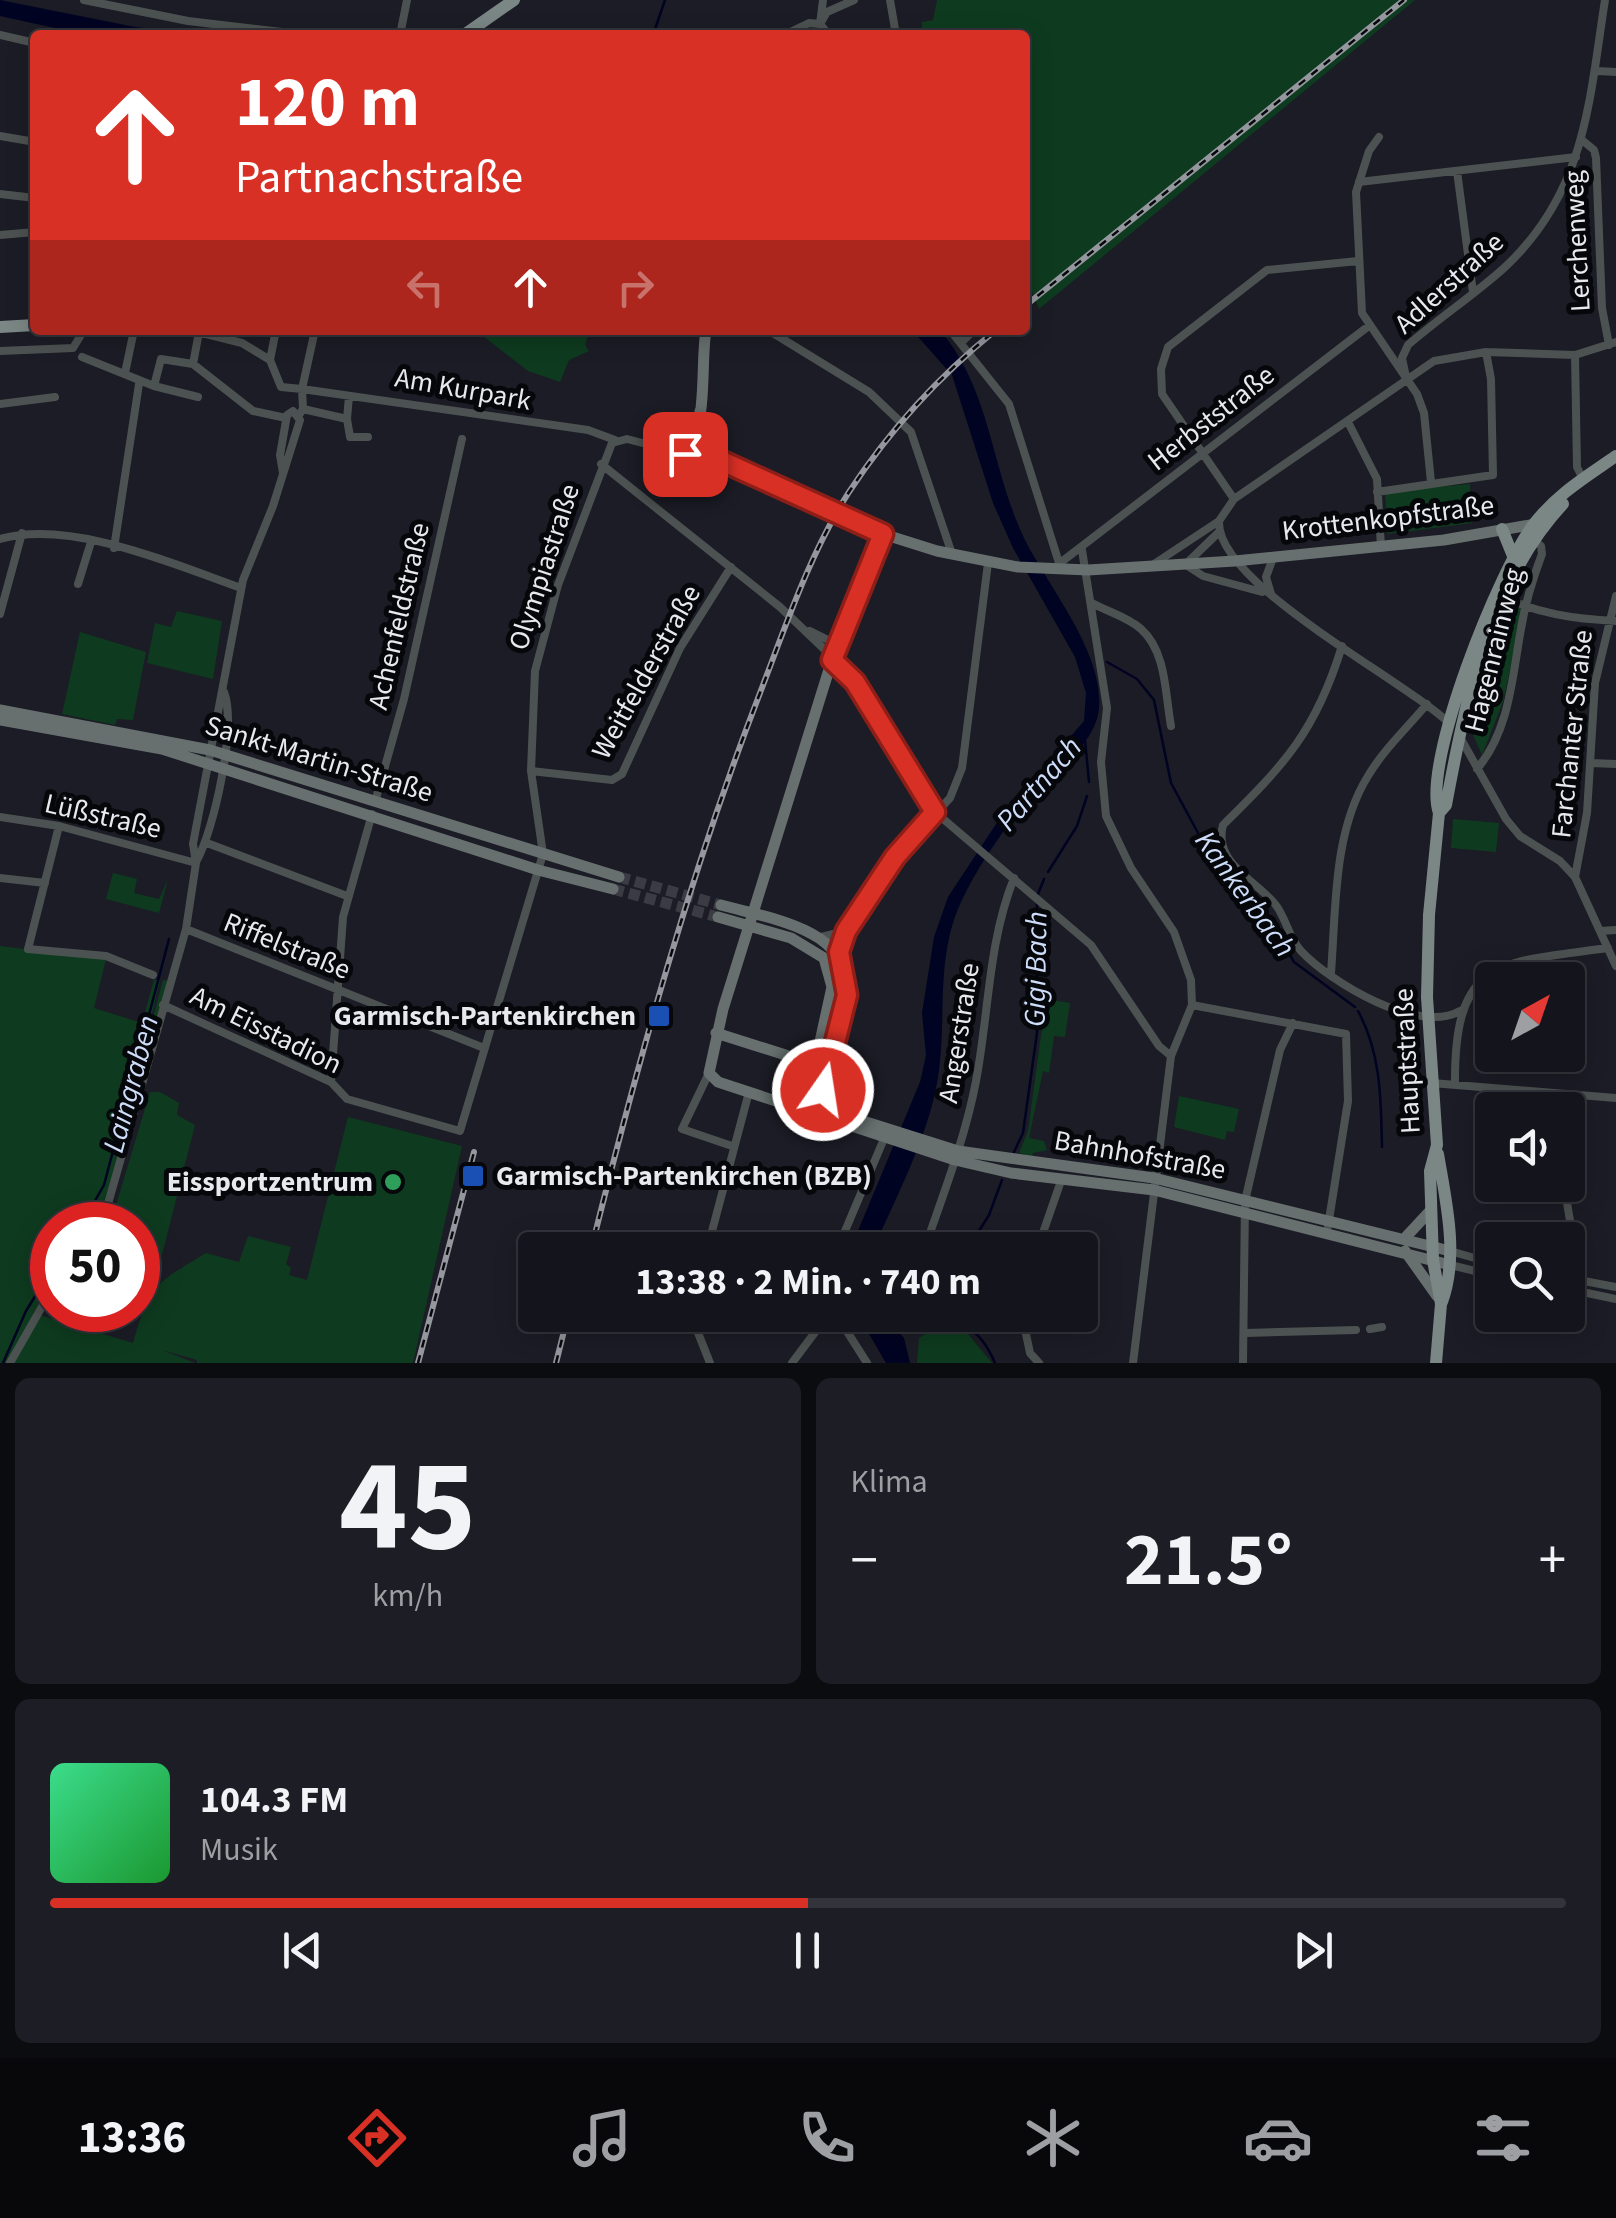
<!DOCTYPE html>
<html lang="de">
<head>
<meta charset="utf-8">
<style>
  body { margin:0; font-family:"Source Sans 3",sans-serif; background:#1d1e25; color:#f1f3f6; height:100vh; display:flex; flex-direction:column; font-size:38px; white-space:nowrap }
  * { box-sizing:border-box; margin:0 }
  p { font-size:32px; color:#9d9fa3 }
  .icon { flex:none; width:55px; height:55px; fill:none; stroke:currentColor; stroke-width:2; stroke-linecap:round; stroke-linejoin:round }
  .map { position:relative; height:1363px; overflow:hidden }
  .side { display:flex; flex-direction:column; gap:15px; padding:15px; background:#0b0c0f; flex:1 }
  .side>* { flex:none }
  .banner { position:absolute; left:30px; top:30px; width:1000px; height:305px; border-radius:10px; box-shadow:0 5px 25px #0003,0 0 0 2px #33343b; background:#d93025; color:#fff; overflow:hidden }
  .needle { width:65px; rotate:40deg }
  .tools { position:absolute; left:1475px; top:962px; display:grid; gap:20px }
  .tools a { display:grid; place-items:center; width:110px; height:110px; border-radius:10px; background:#14151c; box-shadow:0 5px 25px #0003,0 0 0 2px #33343b; font-size:50px }
  .speed { position:absolute; left:30px; top:1202px; display:flex; gap:20px; font-size:50px; font-weight:700; text-align:center }
  .speed>* { display:grid; place-content:center; width:130px; height:130px; border-radius:50%; background:#14151c; box-shadow:0 5px 25px #0003,0 0 0 2px #33343b; line-height:1 }
  .speed .limit { border:15px solid #d22; background:#fff; color:#111 }
  .pin { position:absolute; display:grid; place-items:center; width:85px; height:85px; color:#fff; margin:-42px; border-radius:20px; box-shadow:0 5px 15px #0006 }
  .me { position:absolute; width:110px; margin:-55px; rotate:13deg; stroke-linejoin:round; filter:drop-shadow(0 0 8px #0008) }
  .turn { display:flex; align-items:center; gap:35px; height:210px; padding:0 40px; font-size:45px }
  .turn .icon { width:130px; height:130px; stroke-width:2.5 }
  .turn b { display:block; font-size:70px; line-height:85px }
  .lanes { display:flex; align-items:center; height:95px; padding:0 40px; background:#0003; justify-content:center; gap:50px; direction:ltr }
  .lanes .off { opacity:.35 }
  .big { font-size:75px; font-weight:700; line-height:1.1 }
  .side .tile { flex:1; display:flex; flex-direction:column; justify-content:center; gap:15px; min-width:0; padding:0 35px; border-radius:15px; background:#1d1e25 }
  .side .dial { align-items:center; gap:0 }
  .dial b { font-size:130px; line-height:1 }
  .song { display:flex; align-items:center; gap:30px }
  .cover { width:120px; height:120px; border-radius:15px; background:linear-gradient(135deg,hsl(150 70% 55%),hsl(130 70% 35%)) }
  .played { height:10px; border-radius:5px; background:linear-gradient(90deg,#d93025 50%,#33343b 50%) }
  .keys { display:flex; justify-content:space-around; direction:ltr }
  .heat { display:flex; justify-content:space-between; align-items:center; font-size:55px; direction:ltr }
  .side .tiles { flex:1; display:grid; gap:15px; grid-template-columns:1fr 1fr }
  .tile:last-child { grid-column:span 2 }
  .trip { position:absolute; left:518px; top:1232px; width:580px; height:100px; border-radius:10px; background:#14151c; box-shadow:0 5px 25px #0003,0 0 0 2px #33343b; font-weight:700; line-height:100px; text-align:center }
  .tabs { display:flex; height:160px; justify-content:space-around; align-items:center; background:#08080b; color:#9d9fa3 }
  .tabs .icon { width:70px; height:70px }
  .tabs .current { color:#d93025 }
  .tabs b { font-size:45px; color:#f1f3f6 }
  .map>svg:first-child { display:block }
  .green { fill:#0e3b1f }
  .water { fill:#000322 }
  .lines { fill:none; stroke-linecap:round; stroke-linejoin:round }
  .stream { stroke:#000322; stroke-width:2.5 }
  .secondary-tunnel { stroke:#3a3b43; stroke-width:11; stroke-dasharray:11 5.5; stroke-linecap:butt }
  .street { stroke:#4c5251; stroke-width:8 }
  .secondary { stroke:#67706f; stroke-width:11 }
  .primary { stroke:#7b8785; stroke-width:12 }
  .rail-casing { stroke:#95979e; stroke-width:6 }
  .rail { stroke:#06070a; stroke-width:2.5; stroke-dasharray:8; stroke-linecap:butt }
  .route-casing { stroke:#8d1f18; stroke-width:25 }
  .route { stroke:#d93025; stroke-width:18 }
  .transit-dot { fill:#1a4fb4; stroke:#06070a; stroke-width:4 }
  .leisure-dot { fill:#2e9e5b; stroke:#06070a; stroke-width:4 }
  .labels { text-anchor:middle; dominant-baseline:central; stroke-width:10; stroke-linejoin:round; paint-order:stroke }
  .street-label { font-size:28px; fill:#e7e9ef; stroke:#06070a }
  .poi-label { font-size:28px; font-weight:bold; fill:#e7e9ef; stroke:#06070a; text-anchor:end }
  .water-label { font-size:30px; font-style:italic; fill:#cddcf8; stroke:#06070a }
</style>
</head>
<body>
<div class="map">
<svg width="1616" height="1363" viewBox="0 0 1616 1363">
  <rect width="100%" height="100%" fill="#1b1c25"/>
  <path class="green" d="M 937,0 L 1415,0 L 1039,309 L 1025,274 L 1025,35 L 922,35 L 922,22 L 933,20 Z
    M 475,330 L 590,330 L 585,345 L 589,351 L 569,360 L 560,382 L 528,371 Z
    M 1470,484 L 1472,523 L 1388,534 L 1385,492 Z
    M 1511,605 L 1523,609 L 1503,702 L 1482,755 L 1470,728 L 1499,630 Z
    M 177,611 L 222,621 L 213,679 L 147,663 L 155,623 L 171,627 Z
    M 80,632 L 146,652 L 133,720 L 117,719 L 115,725 L 62,714 Z
    M 1453,819 L 1499,823 L 1496,852 L 1451,848 Z
    M 113,873 L 137,879 L 134,893 L 159,899 L 168,879 L 159,913 L 106,899 Z
    M 0,946 L 106,959 L 94,1008 L 142,1023 L 154,980 L 160,980 L 135,1085 L 163,980 L 168,981 L 106,1210 L 97,1225 L 52,1225 L 52,1285 L 33,1313 L 133,1343 C 151,1282 154,1285 206,1253 L 239,1262 L 248,1236 L 291,1247 L 286,1264 L 291,1268 L 289,1275 L 307,1280 L 348,1117 L 462,1146 L 413,1363 L 197,1363 L 197,1360 L 162,1350 L 195,1363 L 0,1363 Z
    M 1046,999 L 1070,1003 L 1065,1037 L 1054,1036 L 1049,1073 L 1043,1071 L 1029,1138 L 1044,1141 L 1047,1150 L 1033,1153 L 1032,1157 L 1019,1153 L 1028,1131 Z
    M 150,1092 L 160,1092 L 179,1103 L 177,1115 L 195,1125 L 162,1255 L 138,1254 L 138,1225 L 110,1225 Z
    M 1179,1096 L 1239,1109 L 1234,1132 L 1227,1131 L 1225,1140 L 1174,1127 Z
    M 936,1327 L 963,1328 L 992,1363 L 917,1363 L 919,1338 Z"/>
  <path class="water" d="M 0,0 L 135,27 L 216,35 L 87,35 L 0,16 Z
    M 912,330 L 940,330 C 991,390 991,469 1024,538 C 1047,585 1104,652 1099,708 C 1096,747 1046,777 1022,807 C 999,836 977,868 961,902 C 933,963 949,1026 936,1088 C 925,1143 895,1199 873,1250 L 850,1250 L 920,1082 L 926,1055 L 922,1013 L 934,937 L 948,897 L 1000,818 L 1084,721 L 1086,693 L 1075,657 L 1013,548 L 993,503 L 952,375 Z
    M 858,1315 L 884,1315 L 904,1338 L 910,1363 L 886,1363 Z"/>
  <g class="lines">
    <path class="stream" d="M 653,35 L 665,0
      M 30,255 L 35,254
      M 1107,662 L 1137,679 L 1154,700 L 1171,783 L 1211,857 L 1265,912 L 1294,962 L 1355,1007
      M 1085,740 L 1089,782
      M 1048,872 L 1077,826 L 1087,796
      M 1038,894 L 1044,879
      M 1358,1011 C 1381,1053 1381,1099 1382,1147
      M 1014,1152 L 1023,1133 L 1037,1033 L 1037,902
      M 81,1225 L 104,1185 L 169,939
      M 967,1250 L 989,1215 L 1002,1180
      M 931,1326 L 934,1315
      M 896,1331 C 937,1338 966,1297 995,1363
      M 3,1363 L 26,1311 L 52,1269"/>
    <path class="secondary-tunnel" d="M 619,877 L 721,905
      M 613,889 L 718,917"/>
    <path class="street" d="M 84,0 L 188,21 L 308,35
      M 823,0 L 820,24 L 829,35
      M 890,0 L 896,35
      M 820,24 L 827,12 L 854,0
      M 0,35 L 35,43
      M 400,35 L 407,0
      M 784,35 L 809,23 L 820,24
      M 1598,71 L 1616,72
      M 0,136 L 35,142
      M 1379,137 L 1369,151 L 1356,192 L 1362,313 L 1417,394 L 1424,413 L 1431,482
      M 1582,140 L 1594,150 L 1596,158 L 1602,308 L 1609,345
      M 1457,171 L 1473,292
      M 1359,182 L 1576,157
      M 0,194 L 35,198
      M 0,235 L 35,232
      M 1025,288 L 1027,287
      M 190,330 L 242,343 L 270,360
      M 276,330 L 270,360 L 281,387 L 302,389 L 303,409 L 299,415
      M 315,330 L 302,389 L 588,430 L 615,440
      M 768,330 L 869,392 L 911,432 L 952,554
      M 950,330 L 1009,404 L 1060,566
      M 961,343 L 974,330
      M 0,351 L 73,348 L 84,330
      M 1575,355 L 1577,467 L 1582,477
      M 82,357 L 154,386 L 161,359 L 193,364 L 253,411 L 286,418
      M 193,364 L 199,332
      M 125,373 L 134,330
      M 1406,377 L 1402,358 L 1408,345 C 1439,318 1474,295 1504,268 C 1586,192 1589,102 1605,0
      M 154,386 L 198,397
      M 0,404 L 55,397
      M 303,409 L 347,419 L 349,396
      M 347,419 L 350,437 L 368,437
      M 1348,422 L 1377,479 L 1381,547
      M 601,464 L 780,607 L 843,667 L 935,812 L 1091,945 L 1159,1046 L 1171,1056
      M 1377,492 L 1493,475 L 1491,379 L 1486,352
      M 1234,499 L 1162,394 L 1161,369 L 1168,347 L 1267,270 L 1358,261
      M 1219,521 C 1216,584 1402,678 1450,724
      M 0,539 C 71,519 173,564 241,588
      M 114,548 L 139,384
      M 1082,550 L 1107,708 L 1101,762 L 1106,816 L 1131,868 L 1174,932 L 1191,980 L 1192,1005 L 1171,1056 L 1133,1363
      M 1189,561 L 1218,533
      M 1060,563 L 1370,325
      M 1154,564 L 1219,521 L 1234,499 L 1434,361 L 1486,352 L 1575,355 L 1616,342
      M 1186,565 L 1203,576 L 1262,592
      M 78,584 L 91,542
      M 1271,594 L 1266,577 L 1273,558
      M 1500,595 C 1536,614 1576,619 1616,621
      M 1092,603 C 1108,612 1128,617 1141,629 C 1167,652 1165,695 1171,726
      M 0,614 L 22,533
      M 810,631 L 832,642 L 840,640
      M 1342,646 C 1316,731 1285,764 1223,825 C 1213,862 1254,879 1275,904 C 1286,917 1288,937 1301,951 C 1330,982 1418,1035 1460,1011
      M 1461,739 L 1506,819 L 1520,836 L 1560,861 L 1575,877 L 1616,966
      M 1591,763 L 1616,764
      M 1477,769 C 1510,730 1512,677 1521,629 C 1525,604 1533,578 1542,554 L 1541,546 L 1534,541
      M 531,771 L 612,780 L 622,774 L 680,648 L 731,567
      M 375,802 L 404,699 L 462,439
      M 0,817 L 59,826 L 196,863
      M 59,826 L 28,949 L 106,956 L 153,975
      M 207,843 L 347,896
      M 196,862 C 214,831 237,726 224,692
      M 1575,877 L 1587,813 L 1595,683 L 1616,596
      M 0,878 L 45,883
      M 186,929 L 484,1048
      M 1600,931 L 1616,930
      M 821,937 L 846,931
      M 840,958 L 846,931 L 895,857 L 950,798 L 962,768 L 988,563
      M 1331,973 C 1336,909 1333,832 1368,776 C 1384,749 1407,728 1427,704
      M 163,1005 L 331,1082 L 347,1099 L 460,1131 L 543,854 L 531,771 L 535,671 L 558,585 L 612,443 L 627,439 L 685,454
      M 1192,1005 L 1346,1034 L 1348,1101 L 1328,1226
      M 709,1073 L 682,1129 L 732,1146
      M 331,1082 L 343,917 L 372,814
      M 1432,1083 L 1616,1098
      M 1455,1084 C 1454,956 1500,963 1608,948
      M 1564,1185 L 1582,1292
      M 102,1225 L 186,929 L 196,863 L 193,844 L 243,580 L 273,506 L 300,420 L 293,411 L 287,415 L 280,455 L 283,473
      M 707,1250 L 749,1092
      M 837,1250 L 886,1134
      M 924,1250 C 943,1195 965,1139 976,1081 C 989,1013 988,943 1014,878
      M 1037,1250 L 1062,1178
      M 1450,1251 L 1492,1263
      M 1450,1265 L 1492,1275
      M 1568,1278 L 1616,1287
      M 1568,1289 L 1616,1299
      M 691,1315 L 710,1363
      M 831,1315 L 841,1322 L 867,1363
      M 918,1315 L 919,1316
      M 1022,1315 L 1030,1353 L 1039,1363
      M 1370,1329 L 1382,1327
      M 1245,1333 L 1356,1330
      M 10,1363 L 52,1289
      M 792,1363 L 828,1315
      M 1243,1363 L 1245,1201 L 1280,1050 L 1293,1023"/>
    <path class="secondary" d="M 700,411 L 706,456
      M 685,454 L 724,462 L 883,534 L 937,551 L 1018,567 L 1088,570 L 1235,561 L 1444,540 L 1541,523
      M 685,454 C 709,425 700,367 706,330
      M 693,459 L 741,475
      M 883,534 L 832,660 L 723,1009 L 709,1073 L 718,1082 L 955,1160 L 1011,1173 L 1154,1190 L 1450,1265
      M 0,710 L 210,750 L 619,877
      M 0,720 L 162,749 L 538,870 L 613,889
      M 721,905 C 775,920 864,930 843,1008 C 836,1034 823,1063 823,1090 L 844,1115 L 958,1151 L 1154,1178 L 1450,1251
      M 718,917 L 791,938 L 824,958 L 832,987 L 809,1092 L 823,1117
      M 716,1033 L 817,1065
      M 1404,1239 L 1431,1210
      M 1405,1251 L 1437,1296"/>
    <path class="primary" d="M 464,35 L 514,0
      M 0,327 L 35,325
      M 1502,529 L 1513,556
      M 1439,813 L 1446,805 C 1465,703 1489,583 1563,504
      M 1438,1154 C 1446,1202 1459,1255 1442,1302
      M 1436,1363 L 1441,1304 L 1433,1260 L 1430,1171 L 1437,1145 L 1427,997 L 1429,915 L 1439,813 C 1421,764 1500,568 1534,524 C 1557,494 1586,477 1616,456"/>
    <g class="rail-casing">
      <path id="rail" d="M 1025,306 L 1404,0
        M 591,1250 C 638,1061 690,874 760,693 C 786,625 810,553 849,492 C 889,431 939,376 996,330
        M 418,1363 L 474,1152
        M 556,1363 L 568,1315"/>
    </g>
    <use href="#rail" class="rail"/>
  </g>
  <g class="lines">
    <g class="route-casing">
      <path id="route" d="M 685,454 L 724,462 L 883,534 L 832,660 L 855,682 L 935,812 L 895,857 L 846,931 L 839,952 L 847,995 L 823,1090"/>
    </g>
    <use href="#route" class="route"/>
  </g>
  <g class="transit-dot">
    <rect x="647" y="1004" width="24" height="24" rx="5"/>
    <rect x="461" y="1164" width="24" height="24" rx="5"/>
  </g>
  <circle class="leisure-dot" cx="393" cy="1182" r="10"/>
  <g class="labels">
    <g class="street-label">
      <text transform="translate(1577 241) rotate(-93)">Lerchenweg</text>
      <text transform="translate(1449 283) rotate(-42)">Adlerstraße</text>
      <text transform="translate(463 389) rotate(10)">Am Kurpark</text>
      <text transform="translate(1211 418) rotate(-38)">Herbststraße</text>
      <text transform="translate(1388 518) rotate(-7)">Krottenkopfstraße</text>
      <text transform="translate(544 567) rotate(-72)">Olympiastraße</text>
      <text transform="translate(399 616) rotate(-77)">Achenfeldstraße</text>
      <text transform="translate(1494 650) rotate(-76)">Hagenrainweg</text>
      <text transform="translate(646 672) rotate(-61)">Weitfelderstraße</text>
      <text transform="translate(1572 734) rotate(-84)">Farchanter Straße</text>
      <text transform="translate(319 759) rotate(17)">Sankt-Martin-Straße</text>
      <text transform="translate(103 816) rotate(13)">Lüßstraße</text>
      <text transform="translate(287 946) rotate(22)">Riffelstraße</text>
      <text transform="translate(266 1030) rotate(26)">Am Eisstadion</text>
      <text transform="translate(959 1033) rotate(-81)">Angerstraße</text>
      <text transform="translate(1407 1061) rotate(-93)">Hauptstraße</text>
      <text transform="translate(1140 1155) rotate(10)">Bahnhofstraße</text>
    </g>
    <g class="poi-label">
      <text x="636" y="1016">Garmisch-Partenkirchen</text>
      <text x="496" y="1176" text-anchor="start">Garmisch-Partenkirchen (BZB)</text>
      <text x="373" y="1182">Eissportzentrum</text>
    </g>
    <g class="water-label">
      <text transform="translate(1039 784) rotate(-49)">Partnach</text>
      <text transform="translate(1245 894) rotate(54)">Kankerbach</text>
      <text transform="translate(1036 969) rotate(-89)">Gigi Bach</text>
      <text transform="translate(131 1084) rotate(-75)">Laingraben</text>
    </g>
  </g>
</svg>
<div class="tools">
<a><svg class="needle" viewBox="-14 -14 28 28"><path d="M0-13l5 13h-10z" fill="#e53935"/><path d="M0 13l5-13h-10z" fill="#9d9fa3"/></svg></a>
<a><svg class="icon" aria-label="sound" viewBox="0 0 24 24"><path d="M4 9h4l5-4v14l-5-4H4zM17 9q2 3 0 6"/></svg></a>
<a><svg class="icon" aria-label="search" viewBox="0 0 24 24"><circle cx="10" cy="10" r="6"/><path d="M15 15l6 6"/></svg></a>
</div>
<div class="speed"><div class="limit">50</div></div>
<div class="pin" style="left:685px;top:454px;background:#d93025"><svg class="icon" aria-label="arrive" viewBox="0 0 24 24"><path d="M6 21V4h12l-3 4 3 4H6"/></svg></div>
<svg class="me" style="left:823px;top:1090px" viewBox="-20 -20 40 40"><circle r="17" fill="#d93025" stroke="#fff" stroke-width="3"/><path d="M0-11L8 9 0 5-8 9z" fill="#fff"/></svg>
<div class="trip">13:38 · 2 Min. · 740 m</div>
<div class="banner">
<div class="turn"><svg class="icon" aria-label="ahead" viewBox="0 0 24 24"><path d="M12 20V5M6 11l6-6 6 6"/></svg><div><b>120 m</b>Partnachstraße</div></div>
<div class="lanes"><svg class="icon off" aria-label="left" viewBox="0 0 24 24"><path d="M17 20v-9H6M10 6l-5 5 5 5"/></svg><svg class="icon" aria-label="ahead" viewBox="0 0 24 24"><path d="M12 20V5M6 11l6-6 6 6"/></svg><svg class="icon off" aria-label="right" viewBox="0 0 24 24"><path d="M7 20v-9h11M14 6l5 5-5 5"/></svg></div>
</div>
</div>
<section class="side">
<div class="tiles">
<div class="tile dial"><b>45</b><p>km/h</p></div>
<div class="tile"><p>Klima</p>
<div class="heat"><a>−</a><b class="big">21.5°</b><a>+</a></div>
</div>
<div class="tile">
<div class="song"><i class="cover"></i><div><b>104.3 FM</b><p>Musik</p></div></div>
<div class="played"></div>
<div class="keys"><svg class="icon" aria-label="previous" viewBox="0 0 24 24"><path d="M18 5L8 12l10 7zM5 5v14"/></svg><svg class="icon" aria-label="pause" viewBox="0 0 24 24"><path d="M8 5v14M16 5v14"/></svg><svg class="icon" aria-label="next" viewBox="0 0 24 24"><path d="M6 5l10 7-10 7zM19 5v14"/></svg></div>
</div>
</div>
</section>
<nav class="tabs">
<b>13:36</b>
<svg class="icon current" aria-label="directions" viewBox="0 0 24 24"><path d="M12 3l9 9-9 9-9-9zM9 14v-3h6M13 9l2 2-2 2"/></svg>
<svg class="icon" aria-label="music" viewBox="0 0 24 24"><path d="M9 18V5l10-2v13"/><circle cx="6" cy="18" r="3"/><circle cx="16" cy="16" r="3"/></svg>
<svg class="icon" aria-label="phone" viewBox="0 0 24 24"><path d="M5 4h4l2 5-3 2q2 4 5 5l2-3 5 2v4C11 20 4 13 5 4z"/></svg>
<svg class="icon" aria-label="climate" viewBox="0 0 24 24"><path d="M12 3v18M4 7l16 10M4 17L20 7"/></svg>
<svg class="icon" aria-label="car" viewBox="0 0 24 24"><path d="M5 17H2v-5l4-1 3-4h7l3 4 3 1v5h-3M9 17h6M6 11h13"/><circle cx="7" cy="17" r="2"/><circle cx="17" cy="17" r="2"/></svg>
<svg class="icon" aria-label="filters" viewBox="0 0 24 24"><path d="M4 7h16M4 17h16"/><circle cx="9" cy="7" r="2"/><circle cx="15" cy="17" r="2"/></svg>
</nav>
</body>
</html>
